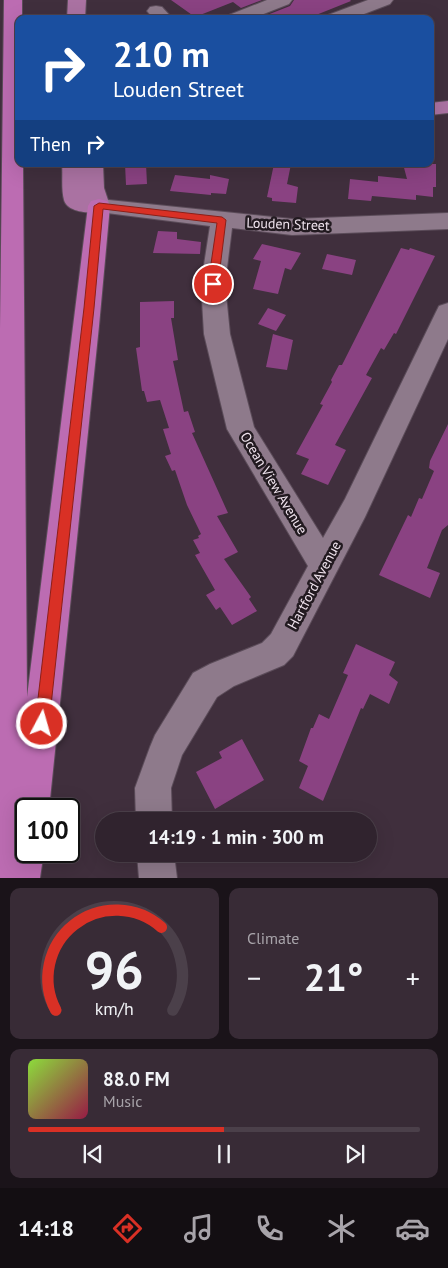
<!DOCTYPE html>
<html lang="en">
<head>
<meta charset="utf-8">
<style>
  body { margin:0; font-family:"PT Sans",sans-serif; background:#382b36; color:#f1f3f6; height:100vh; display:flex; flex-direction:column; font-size:19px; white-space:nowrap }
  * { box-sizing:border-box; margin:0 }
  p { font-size:16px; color:#a8a4aa }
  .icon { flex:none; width:28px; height:28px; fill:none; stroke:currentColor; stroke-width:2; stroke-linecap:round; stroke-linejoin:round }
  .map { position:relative; height:878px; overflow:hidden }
  .panel { display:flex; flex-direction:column; gap:10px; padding:10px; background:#1a1319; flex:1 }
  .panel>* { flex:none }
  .hud { position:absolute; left:15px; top:15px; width:419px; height:152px; border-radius:10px; box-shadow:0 5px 20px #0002,0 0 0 1px #4b404a; background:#1a4fa0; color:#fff; overflow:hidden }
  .speed { position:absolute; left:15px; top:798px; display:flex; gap:10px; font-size:25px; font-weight:700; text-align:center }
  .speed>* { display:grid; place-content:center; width:65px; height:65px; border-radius:50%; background:#30232e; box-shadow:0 5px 20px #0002,0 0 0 1px #4b404a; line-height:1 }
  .speed .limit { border:2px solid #111; border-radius:8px; background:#fff; color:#111 }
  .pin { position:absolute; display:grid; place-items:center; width:42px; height:42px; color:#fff; margin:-21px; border:2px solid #fff; border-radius:50%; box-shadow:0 1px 5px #0007 }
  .me { position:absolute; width:55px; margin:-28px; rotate:6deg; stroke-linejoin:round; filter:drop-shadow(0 0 4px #0008) }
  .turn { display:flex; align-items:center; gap:18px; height:105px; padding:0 15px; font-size:22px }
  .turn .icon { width:65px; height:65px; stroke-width:2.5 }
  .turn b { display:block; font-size:35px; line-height:42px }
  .then { display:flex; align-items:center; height:48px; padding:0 15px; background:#0003; gap:10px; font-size:19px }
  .big { font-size:38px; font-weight:700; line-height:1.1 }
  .panel .widget { flex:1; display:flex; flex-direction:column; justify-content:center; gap:8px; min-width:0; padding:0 18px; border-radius:10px; background:#382b36 }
  .panel .dial { align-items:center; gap:0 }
  .dial svg { height:130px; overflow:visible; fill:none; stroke:#4b404a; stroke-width:7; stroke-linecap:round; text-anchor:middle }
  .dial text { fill:#f1f3f6; stroke:none }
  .song { display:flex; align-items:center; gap:15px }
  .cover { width:60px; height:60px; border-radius:8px; background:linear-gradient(135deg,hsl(90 70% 55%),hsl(340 70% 35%)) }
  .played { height:5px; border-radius:2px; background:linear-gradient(90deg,#d93025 50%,#4b404a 50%) }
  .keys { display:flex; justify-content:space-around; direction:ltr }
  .heat { display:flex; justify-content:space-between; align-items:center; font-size:28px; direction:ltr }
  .panel .tiles { flex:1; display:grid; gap:10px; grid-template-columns:1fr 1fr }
  .widget:last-child { grid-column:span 2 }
  .trip { position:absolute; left:95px; top:812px; width:282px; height:50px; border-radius:25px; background:#30232e; box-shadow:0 5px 20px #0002,0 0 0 1px #4b404a; font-weight:700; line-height:50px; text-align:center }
  .dock { display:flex; height:80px; justify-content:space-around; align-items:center; background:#130e12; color:#a8a4aa }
  .dock .icon { width:35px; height:35px }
  .dock .selected { color:#d93025 }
  .dock b { font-size:22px; color:#f1f3f6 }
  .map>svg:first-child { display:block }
  .building { fill:#8a4282 }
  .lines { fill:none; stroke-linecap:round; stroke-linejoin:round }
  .minor-casing { stroke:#5b4c59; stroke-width:2 }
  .major-casing { stroke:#5b4c59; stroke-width:2 }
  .highway-casing { stroke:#5b4c59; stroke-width:2 }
  .minor { fill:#8e7a8b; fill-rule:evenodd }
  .major { fill:#aa72a2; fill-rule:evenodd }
  .highway { fill:#bc6cb2; fill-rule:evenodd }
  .route { fill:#d93025; stroke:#8d1f18 }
  .labels { text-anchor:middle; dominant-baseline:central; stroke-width:5; stroke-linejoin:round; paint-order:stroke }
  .street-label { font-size:14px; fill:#f0e4ee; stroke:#221a20 }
</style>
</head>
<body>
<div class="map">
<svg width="448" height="878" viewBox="0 0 448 878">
  <rect width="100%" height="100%" fill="#402f3d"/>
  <path class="building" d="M 171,0 L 262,0 L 241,8 L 233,2 L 195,17 Z
    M 294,0 L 350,0 L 351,1 L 306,19 L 257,19 L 290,6 Z
    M 125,164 L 146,164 L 147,184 L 126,185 Z
    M 274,164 L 291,164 L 287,184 L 298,187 L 296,203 L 272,201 L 272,198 L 267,197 Z
    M 403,164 L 436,164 L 436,187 L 433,187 L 433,197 L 416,195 L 416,200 L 372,196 L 371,201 L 348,199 L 350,179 L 378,182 L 378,176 L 407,179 Z
    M 175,175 L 210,179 L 210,175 L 229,179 L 226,194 L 211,193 L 211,195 L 170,191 Z
    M 158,231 L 177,232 L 177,239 L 201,242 L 200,254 L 153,253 Z
    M 262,244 L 301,253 L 291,270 L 285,268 L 278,294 L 253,289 L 261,261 L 253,259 Z
    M 401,248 L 409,250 L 410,248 L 435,256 L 396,334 L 394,333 L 384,350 L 381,348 L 366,375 L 372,378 L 335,445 L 346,450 L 328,485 L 301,474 L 309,459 L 296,454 L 323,405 L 320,404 L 332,382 L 331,380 L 339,365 L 342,365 Z
    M 327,254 L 356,260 L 352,275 L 322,269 Z
    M 174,301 L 174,318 L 171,318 L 178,360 L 173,361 L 184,412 L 188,411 L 195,432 L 192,433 L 228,513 L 217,516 L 238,552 L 224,559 L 251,597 L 249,599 L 257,611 L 232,625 L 220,607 L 216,610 L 206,595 L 215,590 L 195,555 L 200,553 L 193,540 L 199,538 L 198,536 L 201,534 L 187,505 L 175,470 L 172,471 L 165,456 L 171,454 L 163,429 L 169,428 L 160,400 L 147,402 L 144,391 L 142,391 L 136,348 L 140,347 L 140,302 Z
    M 268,308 L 286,315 L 276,331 L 258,324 Z
    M 273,334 L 293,340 L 287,370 L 266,367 Z
    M 448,424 L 448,525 L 442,530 L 427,568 L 440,573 L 430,598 L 379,575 L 408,515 L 411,517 L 419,498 L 422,499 L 434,471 L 429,468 L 430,461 Z
    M 356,644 L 395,662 L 389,675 L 398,682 L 389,704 L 370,694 L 363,709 L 361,708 L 323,801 L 299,788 L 308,766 L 299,761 L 311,728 L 313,728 L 319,714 L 329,719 L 348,675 L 343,673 Z
    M 242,739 L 264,780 L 215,809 L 196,772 L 222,758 L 219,752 Z"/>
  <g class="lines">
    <g class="minor-casing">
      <path id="minor" d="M 267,0 L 292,0 L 289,4 L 251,19 L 226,19 L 229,15 Z
        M 368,0 L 393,0 L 390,4 L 351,19 L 325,19 L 328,15 Z
        M 156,6 L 162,7 L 173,19 L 154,19 L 147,11 L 150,7 Z
        M 99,199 L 292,219 L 448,213 L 448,229 L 292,235 L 232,228 L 225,284 L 230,334 L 254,427 L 323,538 L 345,499 L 436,312 L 439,306 L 448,303 L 448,339 L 365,517 L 293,656 L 284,665 L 234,686 L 217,697 L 182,755 L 171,788 L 172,821 L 136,821 L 135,788 L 150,747 L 155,735 L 193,673 L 210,664 L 262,643 L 271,634 L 308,566 L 227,429 L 204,334 L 201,284 L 210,226 L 91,211 L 88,206 L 91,201 Z
        M 137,854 L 174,854 L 177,878 L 139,878 Z"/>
    </g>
    <g class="major-casing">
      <path id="major" d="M 68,0 L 86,0 L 85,19 L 67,19 Z
        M 448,101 L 448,113 L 430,115 L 430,103 Z
        M 62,164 L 103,164 L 104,188 L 110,206 L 107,211 C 96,214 68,214 64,200 C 61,189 63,175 62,164 Z"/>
    </g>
    <g class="highway-casing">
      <path id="highway" d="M 4,0 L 22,0 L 22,19 L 19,19 L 19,164 L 23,164 L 27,697 L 88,206 L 91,201 L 99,199 L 107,201 L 110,206 L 99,326 L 49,809 L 26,809 L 26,825 L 22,823 L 21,829 L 26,827 L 26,851 L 44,851 L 40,878 L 0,878 L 0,329 Z"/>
    </g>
    <use href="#minor" class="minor"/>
    <use href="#major" class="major"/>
    <use href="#highway" class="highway"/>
  </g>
  <path class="route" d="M 99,203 L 222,217 L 226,220 L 218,284 L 213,288 L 208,284 L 217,223 L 103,209 L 94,308 L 49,724 L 47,729 L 42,731 L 37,729 L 35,724 L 84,308 L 94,206 Z"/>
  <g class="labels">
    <g class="street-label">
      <text transform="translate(288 224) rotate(2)">Louden Street</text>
      <text transform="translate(274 483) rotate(59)">Ocean View Avenue</text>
      <text transform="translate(314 585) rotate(-62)">Hartford Avenue</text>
    </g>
  </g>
</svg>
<div class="speed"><div class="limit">100</div></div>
<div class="pin" style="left:213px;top:284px;background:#d93025"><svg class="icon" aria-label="arrive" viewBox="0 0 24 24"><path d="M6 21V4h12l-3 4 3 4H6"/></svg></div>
<svg class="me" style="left:42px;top:724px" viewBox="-20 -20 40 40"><circle r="17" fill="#d93025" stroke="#fff" stroke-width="3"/><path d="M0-11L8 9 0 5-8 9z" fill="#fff"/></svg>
<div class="trip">14:19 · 1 min · 300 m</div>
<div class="hud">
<div class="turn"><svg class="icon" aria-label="right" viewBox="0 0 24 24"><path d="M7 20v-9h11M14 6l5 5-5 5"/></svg><div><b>210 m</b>Louden Street</div></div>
<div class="then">Then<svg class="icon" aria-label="right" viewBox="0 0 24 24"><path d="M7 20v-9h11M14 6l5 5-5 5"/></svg></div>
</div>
</div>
<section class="panel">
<div class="tiles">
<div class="widget dial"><svg viewBox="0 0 100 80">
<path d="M14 69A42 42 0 1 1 86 69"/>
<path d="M14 69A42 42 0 0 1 79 18" stroke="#d93025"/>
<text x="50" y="56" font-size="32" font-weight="700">96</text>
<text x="50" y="72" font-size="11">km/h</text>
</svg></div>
<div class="widget"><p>Climate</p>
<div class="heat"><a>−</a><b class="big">21°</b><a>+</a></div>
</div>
<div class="widget">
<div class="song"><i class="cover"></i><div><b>88.0 FM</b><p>Music</p></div></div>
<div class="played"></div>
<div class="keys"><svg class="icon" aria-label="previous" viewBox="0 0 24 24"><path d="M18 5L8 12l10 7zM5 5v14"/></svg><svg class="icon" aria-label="pause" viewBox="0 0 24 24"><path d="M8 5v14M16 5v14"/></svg><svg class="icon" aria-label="next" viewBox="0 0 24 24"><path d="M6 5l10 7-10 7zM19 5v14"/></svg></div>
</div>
</div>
</section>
<nav class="dock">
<b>14:18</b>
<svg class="icon selected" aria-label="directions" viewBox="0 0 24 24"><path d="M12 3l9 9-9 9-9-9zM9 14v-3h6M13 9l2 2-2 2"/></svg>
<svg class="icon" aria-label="music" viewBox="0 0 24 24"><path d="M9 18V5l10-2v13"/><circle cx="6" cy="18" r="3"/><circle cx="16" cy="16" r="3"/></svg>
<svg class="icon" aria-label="phone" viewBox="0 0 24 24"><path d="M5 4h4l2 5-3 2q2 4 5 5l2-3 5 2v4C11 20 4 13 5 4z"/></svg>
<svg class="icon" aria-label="climate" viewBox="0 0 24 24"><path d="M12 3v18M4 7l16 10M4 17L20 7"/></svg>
<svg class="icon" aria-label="car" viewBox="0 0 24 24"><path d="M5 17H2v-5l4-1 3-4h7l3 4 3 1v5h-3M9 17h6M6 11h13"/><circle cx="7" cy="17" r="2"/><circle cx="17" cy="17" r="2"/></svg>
</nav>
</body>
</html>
